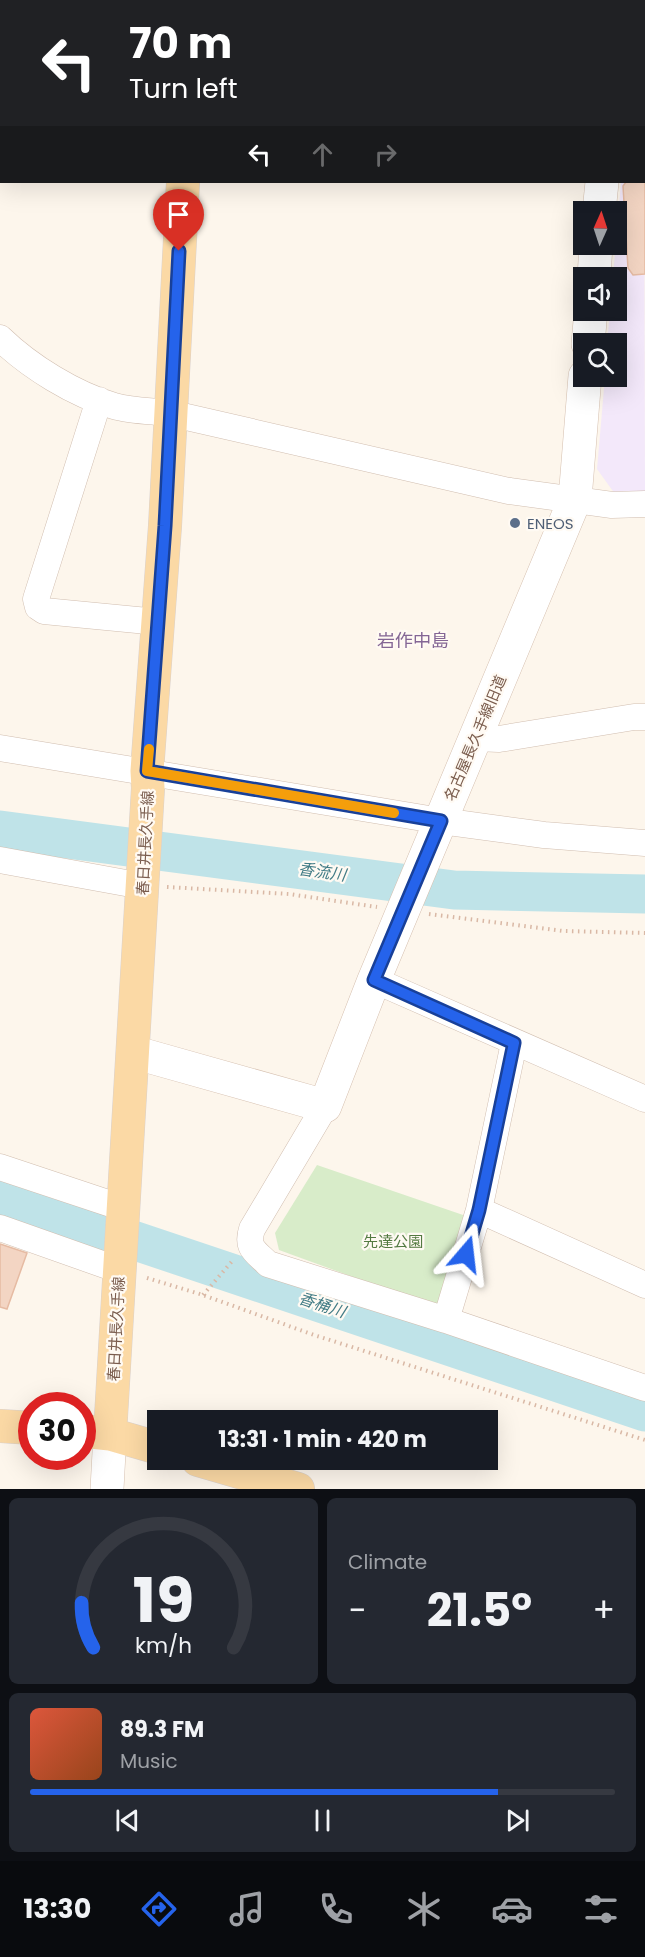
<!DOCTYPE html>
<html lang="en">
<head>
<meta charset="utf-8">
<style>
  body { margin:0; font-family:Poppins,"Noto Sans JP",sans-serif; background:#242831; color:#f1f3f6; height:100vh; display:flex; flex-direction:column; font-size:22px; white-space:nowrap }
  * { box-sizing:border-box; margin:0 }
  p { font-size:20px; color:#9ea1a6 }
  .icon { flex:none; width:33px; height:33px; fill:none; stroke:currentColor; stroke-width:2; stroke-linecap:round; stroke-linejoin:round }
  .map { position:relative; height:1489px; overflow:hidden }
  .side { display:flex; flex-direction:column; gap:9px; padding:9px; background:#0d0f14; flex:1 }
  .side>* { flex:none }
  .top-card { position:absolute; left:0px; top:0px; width:645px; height:183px; box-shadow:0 6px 24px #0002; background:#202124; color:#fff; overflow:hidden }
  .needle { width:39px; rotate:3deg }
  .fabs { position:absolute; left:573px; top:201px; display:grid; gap:12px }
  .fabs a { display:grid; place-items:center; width:54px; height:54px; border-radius:0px; background:#171b24; box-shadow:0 6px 24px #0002; font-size:30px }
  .speed { position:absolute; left:18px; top:1392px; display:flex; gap:12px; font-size:30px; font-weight:700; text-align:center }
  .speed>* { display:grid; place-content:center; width:78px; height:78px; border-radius:50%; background:#171b24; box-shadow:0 6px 24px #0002; line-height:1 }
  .speed .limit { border:9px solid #d22; background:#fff; color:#111 }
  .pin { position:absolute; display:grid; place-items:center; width:51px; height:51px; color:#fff; margin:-62px -26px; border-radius:50% 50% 50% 0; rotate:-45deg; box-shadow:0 0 6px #0007 }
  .pin .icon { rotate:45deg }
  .me { position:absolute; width:66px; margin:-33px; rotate:17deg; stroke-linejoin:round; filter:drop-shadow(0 0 4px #0008) }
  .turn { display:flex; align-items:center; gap:21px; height:126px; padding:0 30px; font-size:27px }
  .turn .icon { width:78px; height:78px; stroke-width:2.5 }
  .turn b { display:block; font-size:42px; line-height:51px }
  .lanes { display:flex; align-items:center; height:57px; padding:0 30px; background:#0003; justify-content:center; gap:30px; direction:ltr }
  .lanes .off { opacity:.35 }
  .big { font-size:45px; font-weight:700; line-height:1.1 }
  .side .tile { flex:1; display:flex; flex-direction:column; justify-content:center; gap:9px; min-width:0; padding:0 21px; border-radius:9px; background:#242831 }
  .side .dial { align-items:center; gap:0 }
  .dial svg { height:156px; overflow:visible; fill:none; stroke:#363941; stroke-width:7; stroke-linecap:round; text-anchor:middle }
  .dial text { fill:#f1f3f6; stroke:none }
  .song { display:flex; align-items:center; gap:18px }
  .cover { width:72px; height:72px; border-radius:9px; background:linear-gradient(135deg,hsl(10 70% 55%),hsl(20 70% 35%)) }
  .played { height:6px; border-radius:3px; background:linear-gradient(90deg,#2563eb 80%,#363941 80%) }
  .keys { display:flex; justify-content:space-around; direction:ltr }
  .heat { display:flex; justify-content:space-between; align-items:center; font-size:33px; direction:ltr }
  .side .tiles { flex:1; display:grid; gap:9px; grid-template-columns:1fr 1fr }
  .tile:last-child { grid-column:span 2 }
  .trip { position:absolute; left:147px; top:1410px; width:351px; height:60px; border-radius:0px; background:#171b24; box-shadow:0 6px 24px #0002; font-weight:700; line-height:60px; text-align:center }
  .dock { display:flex; height:96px; justify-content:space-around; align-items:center; background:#090b0e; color:#9ea1a6 }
  .dock .icon { width:42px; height:42px }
  .dock .selected { color:#2563eb }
  .dock b { font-size:27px; color:#f1f3f6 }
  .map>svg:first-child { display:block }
  .education { fill:#f3e8fa }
  .green { fill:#d8ecc9 }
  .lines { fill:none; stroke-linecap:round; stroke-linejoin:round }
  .river { stroke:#bfe3e8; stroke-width:39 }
  .building { fill:#f3d5c3; stroke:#e6bba3; stroke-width:1.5 }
  .street-casing { stroke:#d1beb0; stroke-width:27 }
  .secondary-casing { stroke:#d6c0b0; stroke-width:34 }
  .primary-casing { stroke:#dad1cd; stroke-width:34 }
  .path { stroke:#d9b8a5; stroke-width:4; stroke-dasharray:1.5 4.5; stroke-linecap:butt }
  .street { stroke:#fff; stroke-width:26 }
  .secondary { stroke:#fff; stroke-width:33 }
  .primary { stroke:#fbd9a5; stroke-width:33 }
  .route-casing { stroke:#184099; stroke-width:15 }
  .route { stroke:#2563eb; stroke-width:10 }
  .slow { stroke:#f59e0b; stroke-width:10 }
  .service-dot { fill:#5c6f8a; stroke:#fffaf3; stroke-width:2 }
  .labels { text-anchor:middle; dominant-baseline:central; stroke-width:4.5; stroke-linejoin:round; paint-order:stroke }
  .service-label { font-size:15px; fill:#4e5e75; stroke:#fffaf3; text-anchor:start }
  .street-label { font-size:15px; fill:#7a5c4d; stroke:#fffaf3 }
  .park-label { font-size:15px; fill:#537a41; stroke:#fffaf3 }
  .water-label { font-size:16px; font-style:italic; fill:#437c86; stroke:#fffaf3 }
  .quarter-label { font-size:18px; fill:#846695; stroke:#fffaf3 }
</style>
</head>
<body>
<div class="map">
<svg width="645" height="1489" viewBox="0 0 645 1489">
  <rect width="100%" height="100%" fill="#fdf6ec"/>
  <path class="education" d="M 644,64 L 645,494 L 615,494 L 597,469 L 605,377 L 616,376 L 616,344 L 607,343 L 610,311 L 616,310 L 616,278 L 613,277 L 621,182 L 644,182 Z"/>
  <path class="green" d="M 317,1165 L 466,1216 L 438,1308 L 279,1250 L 275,1233 Z"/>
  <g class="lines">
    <path class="river" d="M 0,830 L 454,890 L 645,894
      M 0,1198 L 82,1223 L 645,1412"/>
  </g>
  <path class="building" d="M 645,181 L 645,274 L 633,275 L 628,268 L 623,186 L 626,182 Z
    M 0,1244 L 27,1253 L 7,1309 L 0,1307 Z"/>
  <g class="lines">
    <g class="street-casing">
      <path id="street" d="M 644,53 L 645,53
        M 0,338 C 30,367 74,394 114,406 C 131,411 152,411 169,413 L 509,491 L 612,505 L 645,504
        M 99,400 L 36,599 L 38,607 L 44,611 L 158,622
        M 476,738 L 499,739 L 634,717 L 645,717
        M 0,748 L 441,821 L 544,835 L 645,843
        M 0,860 L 142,886
        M 374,980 L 645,1099
        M 325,1106 L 252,1229 C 246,1248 255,1251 268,1264 L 446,1320 L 645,1388
        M 0,1167 L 123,1208
        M 479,1210 L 645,1285
        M 0,1228 L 119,1270
        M 446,1320 L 479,1210 L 514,1043"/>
    </g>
    <g class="secondary-casing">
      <path id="secondary" d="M 616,2 L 616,0
        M 599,212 L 602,182
        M 594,278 L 596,244
        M 588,344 L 591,310
        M 133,1052 L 325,1106 L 374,980 L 575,499 L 585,376
        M 107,1489 L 110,1434"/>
    </g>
    <g class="primary-casing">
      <path id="primary" d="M 193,2 L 194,0
        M 0,1426 L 32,1428
        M 82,1431 L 110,1434 L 158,1448
        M 110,1434 L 148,788 L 147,771 L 165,526 L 183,182
        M 198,1460 L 298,1489"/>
    </g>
    <path class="path" d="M 167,887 L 289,894 L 377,907
      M 429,914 L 563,931 L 645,933
      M 147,1278 L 203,1295 L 314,1335 L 645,1440
      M 203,1295 L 234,1259"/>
    <use href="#street" class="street"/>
    <use href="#secondary" class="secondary"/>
    <use href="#primary" class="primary"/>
  </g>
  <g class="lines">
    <g class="route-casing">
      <path id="route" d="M 179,251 L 165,526 L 147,771 L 441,821 L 374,980 L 514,1043 L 479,1210 L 466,1254"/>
    </g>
    <use href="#route" class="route"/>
    <path class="slow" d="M 149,749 L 147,771 L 394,813"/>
  </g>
  <circle class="service-dot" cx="515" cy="523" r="6"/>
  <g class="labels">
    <g class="service-label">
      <text x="527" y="523">ENEOS</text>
    </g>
    <g class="street-label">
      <text transform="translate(475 738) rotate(-67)">名古屋長久手線旧道</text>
      <text transform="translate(145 843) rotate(-87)">春日井長久手線</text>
      <text transform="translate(116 1329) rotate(-87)">春日井長久手線</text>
    </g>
    <g class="park-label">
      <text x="393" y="1241">先達公園</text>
    </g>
    <g class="water-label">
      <text transform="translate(322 872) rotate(8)">香流川</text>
      <text transform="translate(322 1305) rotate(18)">香桶川</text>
    </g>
    <g class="quarter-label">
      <text x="413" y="640">岩作中島</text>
    </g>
  </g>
</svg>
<div class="fabs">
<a><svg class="needle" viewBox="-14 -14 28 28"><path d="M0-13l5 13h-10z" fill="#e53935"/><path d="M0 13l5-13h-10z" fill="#9ea1a6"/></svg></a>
<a><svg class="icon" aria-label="sound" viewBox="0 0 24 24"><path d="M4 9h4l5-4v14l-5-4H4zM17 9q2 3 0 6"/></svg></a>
<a><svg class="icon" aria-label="search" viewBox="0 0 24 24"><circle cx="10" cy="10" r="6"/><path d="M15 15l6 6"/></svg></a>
</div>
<div class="speed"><div class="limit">30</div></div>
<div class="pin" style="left:179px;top:251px;background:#d93025"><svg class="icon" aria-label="arrive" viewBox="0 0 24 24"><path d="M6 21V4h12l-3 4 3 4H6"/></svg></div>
<svg class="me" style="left:466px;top:1254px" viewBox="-20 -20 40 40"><path d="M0-17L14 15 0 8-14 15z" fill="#2563eb" stroke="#fff" stroke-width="4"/></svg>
<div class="trip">13:31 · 1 min · 420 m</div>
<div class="top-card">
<div class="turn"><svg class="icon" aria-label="left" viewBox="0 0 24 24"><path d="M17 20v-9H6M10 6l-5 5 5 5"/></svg><div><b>70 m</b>Turn left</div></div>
<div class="lanes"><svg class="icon" aria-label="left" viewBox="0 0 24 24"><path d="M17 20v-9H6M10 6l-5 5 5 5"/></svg><svg class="icon off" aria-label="ahead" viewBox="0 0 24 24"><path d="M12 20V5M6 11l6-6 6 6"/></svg><svg class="icon off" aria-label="right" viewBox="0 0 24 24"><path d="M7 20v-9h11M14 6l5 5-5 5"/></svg></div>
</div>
</div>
<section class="side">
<div class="tiles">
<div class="tile dial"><svg viewBox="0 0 100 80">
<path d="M14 69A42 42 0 1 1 86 69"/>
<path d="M14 69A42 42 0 0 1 8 46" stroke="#2563eb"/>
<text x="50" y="56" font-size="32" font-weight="700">19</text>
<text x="50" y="72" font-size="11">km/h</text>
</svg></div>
<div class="tile"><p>Climate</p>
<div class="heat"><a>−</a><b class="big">21.5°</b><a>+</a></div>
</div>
<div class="tile">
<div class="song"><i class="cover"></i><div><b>89.3 FM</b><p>Music</p></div></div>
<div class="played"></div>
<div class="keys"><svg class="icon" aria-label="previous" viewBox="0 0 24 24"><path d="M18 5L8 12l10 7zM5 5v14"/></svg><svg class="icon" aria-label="pause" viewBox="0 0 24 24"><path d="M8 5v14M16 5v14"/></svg><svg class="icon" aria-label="next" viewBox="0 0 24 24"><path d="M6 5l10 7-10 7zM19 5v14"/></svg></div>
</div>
</div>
</section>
<nav class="dock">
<b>13:30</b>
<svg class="icon selected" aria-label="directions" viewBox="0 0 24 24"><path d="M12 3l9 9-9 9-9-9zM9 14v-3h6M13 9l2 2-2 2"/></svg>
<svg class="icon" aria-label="music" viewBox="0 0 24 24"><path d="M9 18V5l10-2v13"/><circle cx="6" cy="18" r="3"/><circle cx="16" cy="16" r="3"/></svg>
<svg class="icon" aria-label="phone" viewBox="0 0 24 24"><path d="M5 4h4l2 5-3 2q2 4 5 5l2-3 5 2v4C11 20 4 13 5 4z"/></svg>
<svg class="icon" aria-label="climate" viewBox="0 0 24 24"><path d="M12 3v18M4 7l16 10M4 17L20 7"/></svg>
<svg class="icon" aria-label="car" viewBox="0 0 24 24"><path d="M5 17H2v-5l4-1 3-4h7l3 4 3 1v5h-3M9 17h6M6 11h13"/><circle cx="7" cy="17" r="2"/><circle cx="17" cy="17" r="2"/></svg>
<svg class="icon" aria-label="filters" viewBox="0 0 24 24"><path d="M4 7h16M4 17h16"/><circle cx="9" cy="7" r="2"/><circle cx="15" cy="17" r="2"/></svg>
</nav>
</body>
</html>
